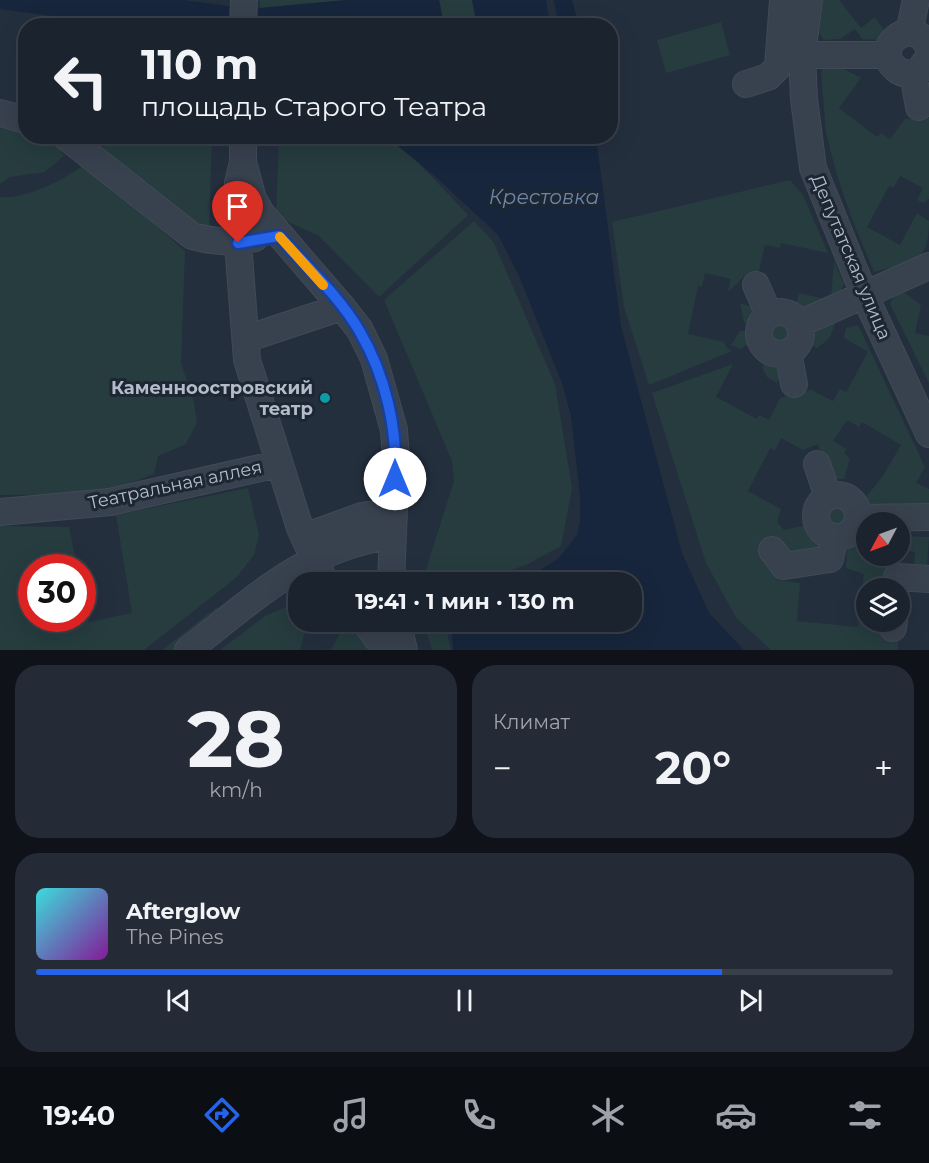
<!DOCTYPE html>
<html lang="ru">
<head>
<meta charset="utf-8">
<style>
  body { margin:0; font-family:Montserrat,sans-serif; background:#242b36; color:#f1f3f6; height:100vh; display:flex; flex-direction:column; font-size:22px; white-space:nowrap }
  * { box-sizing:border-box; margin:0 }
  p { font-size:20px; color:#a0a4aa }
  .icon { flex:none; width:33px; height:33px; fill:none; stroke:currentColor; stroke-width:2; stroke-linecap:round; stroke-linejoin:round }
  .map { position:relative; height:650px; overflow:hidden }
  .side { display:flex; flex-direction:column; gap:15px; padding:15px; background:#0f1319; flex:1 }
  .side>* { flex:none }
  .banner { position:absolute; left:18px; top:18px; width:600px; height:126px; border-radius:24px; box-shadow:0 6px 24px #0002,0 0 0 2px #39404a; background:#1b232e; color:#f1f3f6; overflow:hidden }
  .needle { width:39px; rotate:229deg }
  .tools { position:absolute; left:856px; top:512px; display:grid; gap:12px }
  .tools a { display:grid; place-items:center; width:54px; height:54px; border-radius:50%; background:#1b232e; box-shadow:0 6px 24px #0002,0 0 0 2px #39404a; font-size:30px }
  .speed { position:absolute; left:18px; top:554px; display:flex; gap:12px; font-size:30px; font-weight:700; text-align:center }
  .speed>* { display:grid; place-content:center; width:78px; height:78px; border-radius:50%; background:#1b232e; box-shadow:0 6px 24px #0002,0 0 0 2px #39404a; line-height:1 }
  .speed .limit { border:9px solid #d22; background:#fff; color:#111 }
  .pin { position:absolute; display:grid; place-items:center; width:51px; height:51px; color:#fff; margin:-62px -26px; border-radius:50% 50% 50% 0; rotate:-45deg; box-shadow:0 0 6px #0007 }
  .pin .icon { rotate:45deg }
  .me { position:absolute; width:66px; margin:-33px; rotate:0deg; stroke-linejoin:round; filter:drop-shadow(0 0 4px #0008) }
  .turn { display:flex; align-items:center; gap:21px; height:126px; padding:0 24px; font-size:27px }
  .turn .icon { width:78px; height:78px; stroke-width:2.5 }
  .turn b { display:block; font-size:42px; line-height:51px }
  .big { font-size:45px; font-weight:700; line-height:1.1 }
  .side .tile { flex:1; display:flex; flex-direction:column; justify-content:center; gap:9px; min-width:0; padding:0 21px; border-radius:24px; background:#242b36 }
  .side .dial { align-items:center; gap:0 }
  .dial b { font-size:78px; line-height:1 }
  .song { display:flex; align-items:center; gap:18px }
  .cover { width:72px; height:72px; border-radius:9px; background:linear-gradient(135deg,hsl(180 70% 55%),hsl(290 70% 35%)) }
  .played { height:6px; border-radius:3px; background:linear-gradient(90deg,#2563eb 80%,#39404a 80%) }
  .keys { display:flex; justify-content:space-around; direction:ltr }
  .heat { display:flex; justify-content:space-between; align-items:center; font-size:33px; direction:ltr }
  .side .tiles { flex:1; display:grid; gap:15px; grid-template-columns:1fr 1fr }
  .tile:last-child { grid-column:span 2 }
  .trip { position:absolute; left:288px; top:572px; width:354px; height:60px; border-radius:24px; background:#1b232e; box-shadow:0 6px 24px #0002,0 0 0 2px #39404a; font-weight:700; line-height:60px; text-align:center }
  .menu { display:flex; height:96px; justify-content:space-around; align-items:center; background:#0b0e12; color:#a0a4aa }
  .menu .icon { width:42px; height:42px }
  .menu .current { color:#2563eb }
  .menu b { font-size:27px; color:#f1f3f6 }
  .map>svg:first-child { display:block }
  .green { fill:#263c3f }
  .water { fill:#17263c }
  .pier { fill:#242f3e }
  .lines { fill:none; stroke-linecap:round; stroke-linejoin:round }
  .minor-casing { stroke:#414a57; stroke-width:28 }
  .minor { stroke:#38414e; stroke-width:26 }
  .route-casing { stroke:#184099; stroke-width:15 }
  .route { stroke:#2563eb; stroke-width:10 }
  .slow { stroke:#f59e0b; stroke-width:10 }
  .culture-dot { fill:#0f9aa8; stroke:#1d2633; stroke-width:2 }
  .labels { text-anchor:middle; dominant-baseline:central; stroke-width:6; stroke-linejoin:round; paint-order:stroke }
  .street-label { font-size:18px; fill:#b4bcc9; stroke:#1d2633 }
  .poi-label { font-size:18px; font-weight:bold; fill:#b4bcc9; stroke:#1d2633; text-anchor:end }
  .water-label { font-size:20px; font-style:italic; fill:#6d86a8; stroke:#1d2633 }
</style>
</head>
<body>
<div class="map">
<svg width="929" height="650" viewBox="0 0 929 650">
  <rect width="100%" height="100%" fill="#242f3e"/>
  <path class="green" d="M 260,0 L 347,0 L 260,8 Z
    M 439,0 L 472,0 L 477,25 L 444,25 Z
    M 823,0 L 839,0 L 861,28 L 875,17 L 885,32 L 878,40 L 862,39 L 855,29 L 840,39 L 824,40 L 819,33 Z
    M 721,22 L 730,55 L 666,73 L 657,40 Z
    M 840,67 L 861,78 L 839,108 L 877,137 L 881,133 L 890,139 L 905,119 L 929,118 L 929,199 L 923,203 L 917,200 L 923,188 L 900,176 L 894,187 L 889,186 L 867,227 L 900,245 L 917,213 L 929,221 C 929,265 912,262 874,272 L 852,219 L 837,175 L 826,133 L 821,72 L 822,68 Z
    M 0,128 L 25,132 L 26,136 L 41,137 L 55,141 L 64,156 L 45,172 L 10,177 L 0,184 Z
    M 279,136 L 385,137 L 414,158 L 468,215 L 379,297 L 319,236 L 276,216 Z
    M 109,137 L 212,137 L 209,230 L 158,201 L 100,153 Z
    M 85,164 L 185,251 L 181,363 L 194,402 L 197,423 L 186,444 L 158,456 L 154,474 L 102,494 L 0,495 L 0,197 C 24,200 66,179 85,164 Z
    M 790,180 L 803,195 L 828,253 L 781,243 L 780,248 L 765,245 L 759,271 L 746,275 L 728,292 L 731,279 L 705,273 L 702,287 L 698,286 L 688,334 L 724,342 L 726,347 L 732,351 L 649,385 L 624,307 L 612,222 Z
    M 474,221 L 494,243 L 555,384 L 572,488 L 561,546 L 528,564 L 479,582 L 422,582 L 454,481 L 452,461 L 384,300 Z
    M 834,262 L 844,284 L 840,293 L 831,298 Z
    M 904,292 L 921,305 L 915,333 L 929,336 L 929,383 L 890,304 L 893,297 Z
    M 799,293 L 825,299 L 803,311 L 795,308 Z
    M 740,303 L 755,308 L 757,314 L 750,325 L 744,323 Z
    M768 333a12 12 0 1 1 24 0a12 12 0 1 1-24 0Z
    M 836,322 L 829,339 L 817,348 L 809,344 L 810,335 Z
    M 858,325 L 925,467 L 916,483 L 929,489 L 929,513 L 868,507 L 866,497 L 883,476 L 901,445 L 862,422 L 859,427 L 847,420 L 833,441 L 846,449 L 844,453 L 850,458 L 844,479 L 830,479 L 818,444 L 803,450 L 781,438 L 775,450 L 770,448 L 748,491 L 781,509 L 777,522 L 784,530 L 806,525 L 812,538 L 823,546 L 816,555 L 790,556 L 778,538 L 758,550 L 778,580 L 800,583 L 797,621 L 858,627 L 864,574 L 846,568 L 847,545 L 862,535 L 867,535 L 867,555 L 897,555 L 889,561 L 887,588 L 867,588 L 867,621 L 884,621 L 885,639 L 898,641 L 898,650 L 771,650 L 737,619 L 706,563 L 652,393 L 733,364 L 716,397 L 757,419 L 759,415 L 769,420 L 780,398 L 811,390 L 833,401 L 840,389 L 846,392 L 868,352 L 844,338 L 846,328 Z
    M 740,331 L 750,331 L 750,343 L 740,349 L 731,345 Z
    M 766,360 L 778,363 L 781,373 L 777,383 L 767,377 L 762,367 Z
    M 248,488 L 259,535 L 254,555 L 237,577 L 144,650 L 0,650 L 0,526 L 69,527 L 77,567 L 32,567 L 32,618 L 82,618 L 83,592 L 89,622 L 132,613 L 116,515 Z
    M825 515a12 12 0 1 1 24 0a12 12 0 1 1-24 0Z
    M 900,536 L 929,537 L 927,566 L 914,565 L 915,552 L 905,550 L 900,553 Z
    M 217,607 L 220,615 L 175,650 L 162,650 Z
    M 286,607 L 298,608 L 298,621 L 308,621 L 300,650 L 220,650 L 265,616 Z
    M 423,621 L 449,621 L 446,628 L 451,650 L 432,650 Z
    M 345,623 L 371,650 L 331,650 Z"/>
  <path class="water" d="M 0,0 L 184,0 L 227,6 L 260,8 L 347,0 L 439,0 L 444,25 L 125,26 L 0,9 Z
    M 472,0 L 572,0 L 579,25 L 477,25 Z
    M 478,136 L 596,137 L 621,326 L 682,553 L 709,613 L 744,650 L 453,650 L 452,633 L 455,621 L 632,621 L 632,582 L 498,582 L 535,573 L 558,559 L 577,535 L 580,521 L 580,496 L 571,416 L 563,386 L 519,276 L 498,235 L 437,178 L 387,137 Z"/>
  <path class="pier" d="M 546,0 L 554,0 L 558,22 L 578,18 L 579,25 L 550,25 Z"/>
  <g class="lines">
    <g class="minor-casing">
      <path id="minor" d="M 809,0 L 802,55 L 804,99 L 813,168 L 864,294 L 929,434
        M 243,26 L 244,0
        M 909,32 L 916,0
        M 929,48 C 913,12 870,48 896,69 C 903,75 911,74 919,71 L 929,57
        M 802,55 L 888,55
        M 913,73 L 919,107
        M 746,84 L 768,77 L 778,67 L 783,0
        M 0,113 L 26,120
        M 65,136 L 192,236 C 215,242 232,243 255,238
        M 243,136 L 243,162 L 238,183 L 238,243 L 247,360 L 300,528 L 325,582
        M 243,162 L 253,199 L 261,213 L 342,307 L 360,330 L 374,359 L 394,430 L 396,459 L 391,582
        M 756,285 L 769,315
        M759 333a21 21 0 1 1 42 0a21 21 0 1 1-42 0Z
        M 799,324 L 929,266
        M 246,339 L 342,307
        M 788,352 L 794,384
        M 817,464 L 828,497
        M816 516a21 21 0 1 1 42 0a21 21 0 1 1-42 0Z
        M 0,512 L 110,502 L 278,464
        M 858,518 L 929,517
        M 304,537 L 362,516 L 394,511
        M 772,550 L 784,566 L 830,559 L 835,537
        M 896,588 L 897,577 L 929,579
        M 364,621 L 386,650
        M 397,621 L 404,650
        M 893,628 L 894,621
        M 188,650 C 257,597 304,549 393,535"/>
    </g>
    <use href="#minor" class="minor"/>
  </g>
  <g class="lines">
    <g class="route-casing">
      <path id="route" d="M 238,243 L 279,236 C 306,266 340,297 360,332 C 385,375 398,429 395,479"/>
    </g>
    <use href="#route" class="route"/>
    <path class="slow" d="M 280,237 L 323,285"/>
  </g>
  <circle class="culture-dot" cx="325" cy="398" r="6"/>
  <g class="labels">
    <g class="street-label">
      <text transform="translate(851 257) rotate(67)">Депутатская улица</text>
      <text transform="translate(175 485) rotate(-12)">Театральная аллея</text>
    </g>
    <g class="poi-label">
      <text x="313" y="388">Каменноостровский<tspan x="313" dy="21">театр</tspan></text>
    </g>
    <g class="water-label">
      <text x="544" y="197">Крестовка</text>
    </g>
  </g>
</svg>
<div class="tools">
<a><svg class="needle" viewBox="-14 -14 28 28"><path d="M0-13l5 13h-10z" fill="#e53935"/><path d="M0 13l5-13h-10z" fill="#a0a4aa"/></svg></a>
<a><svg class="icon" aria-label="layers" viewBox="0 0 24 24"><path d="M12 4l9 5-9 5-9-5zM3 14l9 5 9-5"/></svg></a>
</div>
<div class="speed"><div class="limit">30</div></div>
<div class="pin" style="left:238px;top:243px;background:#d93025"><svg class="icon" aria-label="arrive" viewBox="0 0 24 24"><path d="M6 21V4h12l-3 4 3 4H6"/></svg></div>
<svg class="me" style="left:395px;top:479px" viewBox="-20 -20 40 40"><circle r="19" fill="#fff"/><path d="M0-13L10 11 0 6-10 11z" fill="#2563eb"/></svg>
<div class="trip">19:41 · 1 мин · 130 m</div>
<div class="banner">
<div class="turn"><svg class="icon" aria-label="left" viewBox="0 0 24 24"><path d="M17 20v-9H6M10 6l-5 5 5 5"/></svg><div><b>110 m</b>площадь Старого Театра</div></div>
</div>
</div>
<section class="side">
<div class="tiles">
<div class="tile dial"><b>28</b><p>km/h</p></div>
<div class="tile"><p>Климат</p>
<div class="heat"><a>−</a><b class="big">20°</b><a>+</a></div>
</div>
<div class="tile">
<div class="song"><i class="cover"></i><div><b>Afterglow</b><p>The Pines</p></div></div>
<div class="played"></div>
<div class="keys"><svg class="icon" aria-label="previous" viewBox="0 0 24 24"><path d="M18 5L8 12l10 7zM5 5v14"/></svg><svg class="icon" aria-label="pause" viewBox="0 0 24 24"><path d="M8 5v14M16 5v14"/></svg><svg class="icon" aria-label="next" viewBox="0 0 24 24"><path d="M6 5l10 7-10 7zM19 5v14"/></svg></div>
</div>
</div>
</section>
<nav class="menu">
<b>19:40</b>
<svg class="icon current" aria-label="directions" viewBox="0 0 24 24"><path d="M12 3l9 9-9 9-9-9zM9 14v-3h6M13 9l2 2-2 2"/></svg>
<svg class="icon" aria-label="music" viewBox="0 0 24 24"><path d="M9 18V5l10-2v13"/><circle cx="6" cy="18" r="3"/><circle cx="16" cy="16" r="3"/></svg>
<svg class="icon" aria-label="phone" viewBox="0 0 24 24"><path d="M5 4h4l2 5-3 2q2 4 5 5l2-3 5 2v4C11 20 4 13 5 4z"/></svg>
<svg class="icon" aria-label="climate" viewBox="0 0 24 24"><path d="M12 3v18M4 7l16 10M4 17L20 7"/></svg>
<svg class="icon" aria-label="car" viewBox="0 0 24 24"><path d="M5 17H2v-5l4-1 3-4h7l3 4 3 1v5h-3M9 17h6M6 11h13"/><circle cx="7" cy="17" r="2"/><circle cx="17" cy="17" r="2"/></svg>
<svg class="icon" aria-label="filters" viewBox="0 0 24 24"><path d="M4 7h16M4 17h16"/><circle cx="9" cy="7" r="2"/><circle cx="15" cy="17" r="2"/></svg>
</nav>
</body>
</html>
